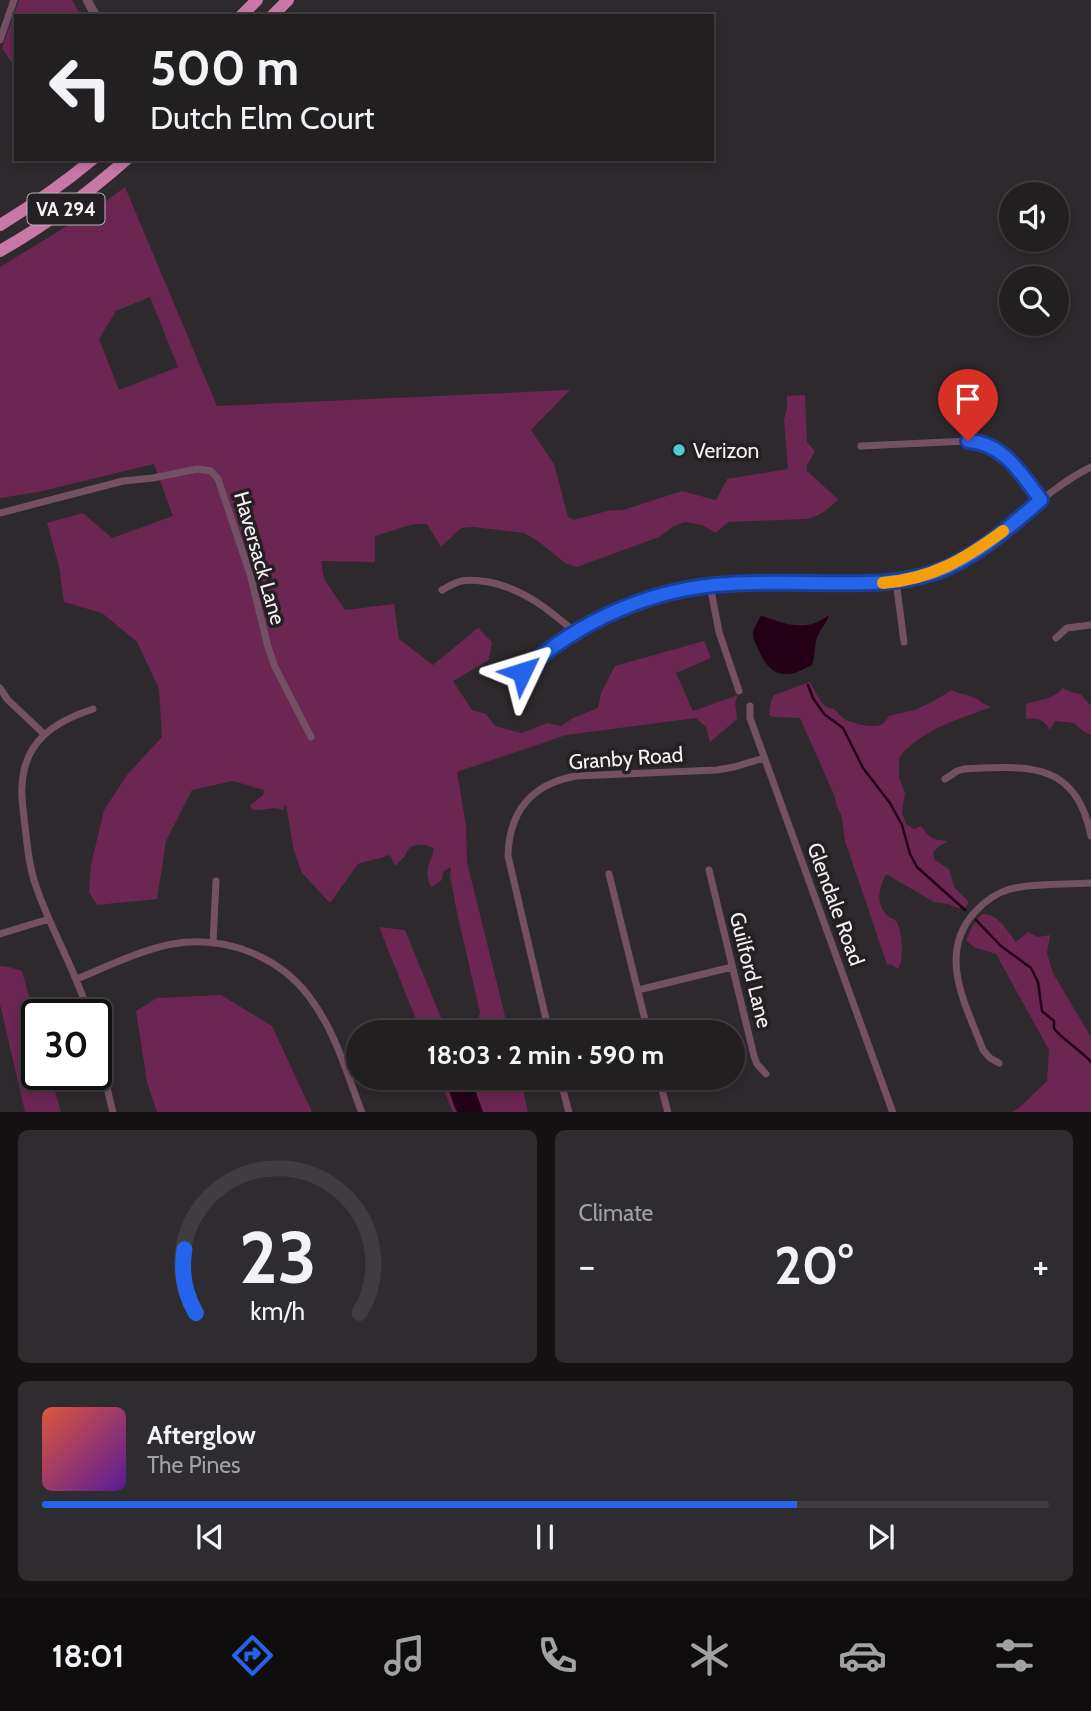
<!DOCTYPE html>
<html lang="en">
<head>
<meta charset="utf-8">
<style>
  body { margin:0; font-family:Cabin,sans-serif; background:#2e2c2e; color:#f1f3f6; height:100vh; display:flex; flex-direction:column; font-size:26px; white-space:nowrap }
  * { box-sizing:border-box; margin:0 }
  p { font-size:23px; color:#a2a2a5 }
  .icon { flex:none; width:38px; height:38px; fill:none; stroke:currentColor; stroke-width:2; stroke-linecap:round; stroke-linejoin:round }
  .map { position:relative; height:1112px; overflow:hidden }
  .side { display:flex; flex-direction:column; gap:18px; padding:18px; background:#131112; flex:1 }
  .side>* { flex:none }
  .hud { position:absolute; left:14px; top:14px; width:700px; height:147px; border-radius:0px; box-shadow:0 4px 10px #0003,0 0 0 2px #3f3d3f; background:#221f21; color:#f1f3f6; overflow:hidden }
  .fabs { position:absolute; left:999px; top:182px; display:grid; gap:14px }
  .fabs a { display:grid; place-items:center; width:70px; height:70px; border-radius:50%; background:#221f21; box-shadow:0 4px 10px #0003,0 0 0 2px #3f3d3f; font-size:35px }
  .speed { position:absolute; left:21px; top:999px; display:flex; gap:14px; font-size:35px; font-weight:700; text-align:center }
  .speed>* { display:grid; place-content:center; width:91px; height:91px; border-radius:50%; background:#221f21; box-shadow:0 4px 10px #0003,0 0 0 2px #3f3d3f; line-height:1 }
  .speed .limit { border:4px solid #111; border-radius:10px; background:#fff; color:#111 }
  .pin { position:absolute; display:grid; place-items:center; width:60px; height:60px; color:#fff; margin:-72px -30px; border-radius:50% 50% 50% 0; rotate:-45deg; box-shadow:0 0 7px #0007 }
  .pin .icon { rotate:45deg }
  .me { position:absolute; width:77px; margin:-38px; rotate:49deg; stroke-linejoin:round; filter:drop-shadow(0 0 5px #0008) }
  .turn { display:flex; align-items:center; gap:24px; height:147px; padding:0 21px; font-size:32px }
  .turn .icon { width:91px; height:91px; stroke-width:2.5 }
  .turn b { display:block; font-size:49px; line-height:60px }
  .big { font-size:52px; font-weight:700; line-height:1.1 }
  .side .widget { flex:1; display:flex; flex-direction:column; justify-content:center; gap:10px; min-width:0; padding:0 24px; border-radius:10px; background:#2e2c2e }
  .side .dial { align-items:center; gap:0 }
  .dial svg { height:182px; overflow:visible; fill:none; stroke:#3f3d3f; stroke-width:7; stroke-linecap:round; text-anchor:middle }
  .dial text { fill:#f1f3f6; stroke:none }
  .song { display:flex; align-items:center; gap:21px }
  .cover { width:84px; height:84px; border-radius:10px; background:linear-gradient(135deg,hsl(10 70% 55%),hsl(270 70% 35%)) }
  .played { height:7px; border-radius:4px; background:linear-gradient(90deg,#2563eb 75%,#3f3d3f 75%) }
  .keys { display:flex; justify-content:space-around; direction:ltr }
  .heat { display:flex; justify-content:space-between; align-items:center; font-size:38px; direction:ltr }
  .side .tiles { flex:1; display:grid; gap:18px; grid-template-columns:1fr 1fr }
  .widget:last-child { grid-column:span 2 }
  .trip { position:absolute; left:346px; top:1020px; width:399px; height:70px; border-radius:35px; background:#221f21; box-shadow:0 4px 10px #0003,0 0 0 2px #3f3d3f; font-weight:700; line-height:70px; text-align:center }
  .tabs { display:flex; height:112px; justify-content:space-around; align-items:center; background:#0e0c0d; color:#a2a2a5 }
  .tabs .icon { width:49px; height:49px }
  .tabs .current { color:#2563eb }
  .tabs b { font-size:32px; color:#f1f3f6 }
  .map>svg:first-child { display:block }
  .green { fill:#6c2652; fill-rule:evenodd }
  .water { fill:#230016 }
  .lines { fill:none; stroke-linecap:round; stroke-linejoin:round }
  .stream { stroke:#230016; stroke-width:2.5 }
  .minor { stroke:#745063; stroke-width:7 }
  .tertiary { stroke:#745063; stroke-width:9 }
  .trunk { stroke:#c978a6; stroke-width:12 }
  .route-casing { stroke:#184099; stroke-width:18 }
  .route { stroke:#2563eb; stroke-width:12 }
  .slow { stroke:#f59e0b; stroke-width:12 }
  .poi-dot { fill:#52cdcd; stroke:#241f22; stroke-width:2.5 }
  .labels { text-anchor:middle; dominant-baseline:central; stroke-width:7; stroke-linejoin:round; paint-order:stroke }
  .shield { fill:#241f22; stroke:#b7b3b5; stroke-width:2 }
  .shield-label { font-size:19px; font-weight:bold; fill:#f6f2f4 }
  .poi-label { font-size:21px; fill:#f6f2f4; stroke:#241f22; text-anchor:start }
  .street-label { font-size:21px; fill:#f6f2f4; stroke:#241f22 }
</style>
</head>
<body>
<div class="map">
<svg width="1091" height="1113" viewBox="0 0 1091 1113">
  <rect width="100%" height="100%" fill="#2e292c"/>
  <path class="green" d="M 19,0 L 72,0 L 81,16 L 16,16 L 16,69 L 2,48 Z
    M 125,187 L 217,406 L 570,390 L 531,430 L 554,464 L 568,517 L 574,520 L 607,511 L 623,510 L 682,491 L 716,500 L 727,479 L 788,469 L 784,420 L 787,408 L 787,396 L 805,395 L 807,442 L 815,451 L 807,465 L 807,471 L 838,499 C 828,510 820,516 806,519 L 728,522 L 716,533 L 702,525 L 685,522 L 674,526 L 659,537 L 577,567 L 565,563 L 538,541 L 524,533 L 473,527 L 461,528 L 441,547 L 427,524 L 414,524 L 375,536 L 375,562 L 321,561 L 324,579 L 345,610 L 394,604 L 399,639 L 433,665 L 478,628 L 492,642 L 489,660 L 453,681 L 472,710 L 486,714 L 495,726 L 521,733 L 548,723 L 561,726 L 573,718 L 598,708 L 601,693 L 615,666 L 704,641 L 711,658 L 676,673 L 693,711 L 738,695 L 735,703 L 737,719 L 710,742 L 706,727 L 696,718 L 566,735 L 457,772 L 466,826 L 467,862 L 509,1032 L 475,1032 L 480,1012 L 457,913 L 450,876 L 451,867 L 443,872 L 442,880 L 431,887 C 423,868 430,866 434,849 C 425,843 420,844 410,847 L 404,857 L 395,866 L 390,855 L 358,864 L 330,903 L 302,873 L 293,847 L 286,804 L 283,810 C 272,805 263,812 252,809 L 250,805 L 263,795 L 264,790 L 233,781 L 192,790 L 166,841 L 157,899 L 97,905 L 89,892 L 91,865 L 104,810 L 127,775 L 162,737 L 159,689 L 137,642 L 102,613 L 64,602 L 59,566 L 47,523 L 83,513 L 112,538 L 173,516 L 154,464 L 38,492 L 0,498 L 0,267 L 98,207 ZM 150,297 L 178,367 L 119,390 L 99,339 L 116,311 Z
    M 810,682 C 815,690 818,699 825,706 C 828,708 832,708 835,710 C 838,712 840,716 843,718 C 850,723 868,727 876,726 C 882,726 886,721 889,716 L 914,710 L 930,703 L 952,690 C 958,693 963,694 970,696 C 978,698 983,705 992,707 C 961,718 918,731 899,758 L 899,777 L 905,793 L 902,812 L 906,824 L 914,829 L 921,826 C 930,839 933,840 948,841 L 938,847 L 933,853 L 935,860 L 949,869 L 954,887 L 969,902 L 965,908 L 958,908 L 948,904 L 934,902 L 886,874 C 879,887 875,904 887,915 C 892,920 891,916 896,921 C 903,930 904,961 898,969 L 892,965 L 887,964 L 845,841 L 842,817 L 836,804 L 835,797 L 800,718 L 774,717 L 769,715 L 771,701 L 774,695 Z
    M 1062,688 L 1074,693 L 1081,694 L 1085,700 L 1091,705 L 1091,735 L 1083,731 L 1074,723 L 1055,721 L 1050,730 C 1044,720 1037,717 1026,719 L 1026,704 C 1038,700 1056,699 1062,688 Z
    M 982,914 C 998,913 1007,931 1016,942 L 1028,932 L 1038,937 L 1050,935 L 1047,953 L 1053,973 L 1091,1037 L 1091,1112 L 1012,1112 L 1019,1108 L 1047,1081 L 1049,1050 L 996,954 L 974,947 L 966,940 L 973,925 Z
    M 379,927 L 405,930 L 447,1032 L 421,1032 Z
    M 0,966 L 9,967 L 22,971 L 37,1025 L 37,1074 L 50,1075 L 61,1112 L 25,1112 L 0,1004 Z
    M 221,995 L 272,1026 L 312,1112 L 157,1112 L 147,1082 L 136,1011 L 157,998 Z
    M 439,1078 L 520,1078 L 528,1112 L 453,1112 Z"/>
  <path class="water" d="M 829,615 C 826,625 818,631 816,641 C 814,650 815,657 812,665 C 805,668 795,675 786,674 C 771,674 764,662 758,649 C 756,644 753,639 753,633 C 754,627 758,622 760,617 L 762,616 C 787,624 805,633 829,615 Z
    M 445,1078 L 471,1078 L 483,1112 L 457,1112 L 454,1106 Z"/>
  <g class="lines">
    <path class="stream" d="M 808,685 L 813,698 L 824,714 L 843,728 L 863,768 L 890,803 L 902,825 L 910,854 L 917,867 L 965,910
      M 976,920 L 1001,946 L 1031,968 L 1038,982 L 1042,1011 L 1054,1021 C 1054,1023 1054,1026 1054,1028 C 1057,1035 1084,1053 1091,1062"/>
    <path class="minor" d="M 0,40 L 14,0
      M 861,446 L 968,441 C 1005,443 1021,474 1041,501
      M 0,513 L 123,481 L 153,478 L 197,469 L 211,471 L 218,479 L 250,574 L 268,647 L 275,667 L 311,737
      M 896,581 L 904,642
      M 710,585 L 719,632 L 739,691
      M 442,590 C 448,587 455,582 462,581 C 471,579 481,581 489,582 C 524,589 549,610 575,632
      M 1056,638 L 1067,628 L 1091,625
      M 522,672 C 579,621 650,589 727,584 C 753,582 780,583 807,583 C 849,583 892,586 933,573 C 994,553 1034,495 1091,467
      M 0,688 L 7,699 L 44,734
      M 750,706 L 750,718 L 893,1113
      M 945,779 L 957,771 L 964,769 C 1027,766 1076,760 1091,836
      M 709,870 L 754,1056 L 757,1064 L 766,1074
      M 609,874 L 648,1032
      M 0,934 L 49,919
      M 213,943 L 216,881
      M 77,979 C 106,967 141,950 172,944 C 227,934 285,958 315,1005 C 337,1037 348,1077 362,1113
      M 638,990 L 732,967
      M 89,1015 C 76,970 51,931 36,886 C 28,865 27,840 24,818 C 23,807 21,796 22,786 C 24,741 54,722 93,709
      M 549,1032 L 508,856 C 509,812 531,784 576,776 L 717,770 L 734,767 L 764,758
      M 96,1041 L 113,1113
      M 999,1063 L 990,1058 L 983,1050 C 966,1005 937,955 974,913 C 984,902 996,893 1010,889 C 1035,883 1066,885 1091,883
      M 560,1078 L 569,1113
      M 659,1078 L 668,1113"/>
    <path class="tertiary" d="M 87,0 L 96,16"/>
    <path class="trunk" d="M 241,16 L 257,0
      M 272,16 L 288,0
      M 0,225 C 33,205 63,184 93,159
      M 0,251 C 46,225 87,194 127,159"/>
  </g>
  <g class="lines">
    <g class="route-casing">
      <path id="route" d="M 522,672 C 579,621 651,588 729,584 C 755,582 782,583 809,583 C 852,583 894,586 936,572 C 976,558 1009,527 1041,500 C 1022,475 1004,443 968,441"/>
    </g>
    <use href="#route" class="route"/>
    <path class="slow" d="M 883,583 C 932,579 965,559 1003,531"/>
  </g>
  <circle class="poi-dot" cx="679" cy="450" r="7"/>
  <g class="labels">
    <rect class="shield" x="27.5" y="193.5" width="77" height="31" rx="5"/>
    <g class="shield-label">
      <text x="66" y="209">VA 294</text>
    </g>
    <g class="poi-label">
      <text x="693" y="450">Verizon</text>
    </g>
    <g class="street-label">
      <text transform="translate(260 558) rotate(74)">Haversack Lane</text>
      <text transform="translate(626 758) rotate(-4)">Granby Road</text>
      <text transform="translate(836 904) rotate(70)">Glendale Road</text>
      <text transform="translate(751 970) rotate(76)">Guilford Lane</text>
    </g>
  </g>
</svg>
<div class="fabs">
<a><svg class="icon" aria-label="sound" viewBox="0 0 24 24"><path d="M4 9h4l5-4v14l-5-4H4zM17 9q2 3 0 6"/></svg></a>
<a><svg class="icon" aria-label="search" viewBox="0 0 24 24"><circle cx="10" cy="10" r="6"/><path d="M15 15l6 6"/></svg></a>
</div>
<div class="speed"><div class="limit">30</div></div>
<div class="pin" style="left:968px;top:441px;background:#d93025"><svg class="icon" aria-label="arrive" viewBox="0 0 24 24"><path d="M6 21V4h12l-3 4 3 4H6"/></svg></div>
<svg class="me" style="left:522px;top:672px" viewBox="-20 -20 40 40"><path d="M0-17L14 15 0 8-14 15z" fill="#2563eb" stroke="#fff" stroke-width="4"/></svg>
<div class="trip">18:03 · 2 min · 590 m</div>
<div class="hud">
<div class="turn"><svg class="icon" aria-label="left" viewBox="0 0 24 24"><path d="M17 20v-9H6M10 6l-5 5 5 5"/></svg><div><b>500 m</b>Dutch Elm Court</div></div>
</div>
</div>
<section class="side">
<div class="tiles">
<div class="widget dial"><svg viewBox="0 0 100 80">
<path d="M14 69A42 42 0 1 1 86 69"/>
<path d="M14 69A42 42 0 0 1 9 41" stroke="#2563eb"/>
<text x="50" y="56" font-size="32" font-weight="700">23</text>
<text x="50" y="72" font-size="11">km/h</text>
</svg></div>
<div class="widget"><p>Climate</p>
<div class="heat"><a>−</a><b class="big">20°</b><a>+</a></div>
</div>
<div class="widget">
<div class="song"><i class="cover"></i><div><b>Afterglow</b><p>The Pines</p></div></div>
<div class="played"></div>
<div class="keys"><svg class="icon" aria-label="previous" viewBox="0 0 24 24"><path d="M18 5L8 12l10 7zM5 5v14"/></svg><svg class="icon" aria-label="pause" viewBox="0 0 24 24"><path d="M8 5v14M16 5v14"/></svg><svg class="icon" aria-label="next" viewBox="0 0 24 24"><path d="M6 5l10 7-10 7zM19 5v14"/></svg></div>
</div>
</div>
</section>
<nav class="tabs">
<b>18:01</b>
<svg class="icon current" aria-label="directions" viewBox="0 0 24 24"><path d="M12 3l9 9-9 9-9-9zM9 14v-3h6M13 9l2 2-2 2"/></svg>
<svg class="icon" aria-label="music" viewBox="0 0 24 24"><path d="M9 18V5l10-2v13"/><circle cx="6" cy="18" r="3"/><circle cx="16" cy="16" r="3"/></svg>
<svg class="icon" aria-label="phone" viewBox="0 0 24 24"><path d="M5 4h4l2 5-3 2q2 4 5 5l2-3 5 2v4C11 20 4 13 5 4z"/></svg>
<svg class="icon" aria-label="climate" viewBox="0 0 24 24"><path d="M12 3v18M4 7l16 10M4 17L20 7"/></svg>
<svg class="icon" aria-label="car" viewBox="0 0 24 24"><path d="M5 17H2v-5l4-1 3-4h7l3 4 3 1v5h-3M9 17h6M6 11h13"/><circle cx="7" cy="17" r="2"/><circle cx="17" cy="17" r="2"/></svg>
<svg class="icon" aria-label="filters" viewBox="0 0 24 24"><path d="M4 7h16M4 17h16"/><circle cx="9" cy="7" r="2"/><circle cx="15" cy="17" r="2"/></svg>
</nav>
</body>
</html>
